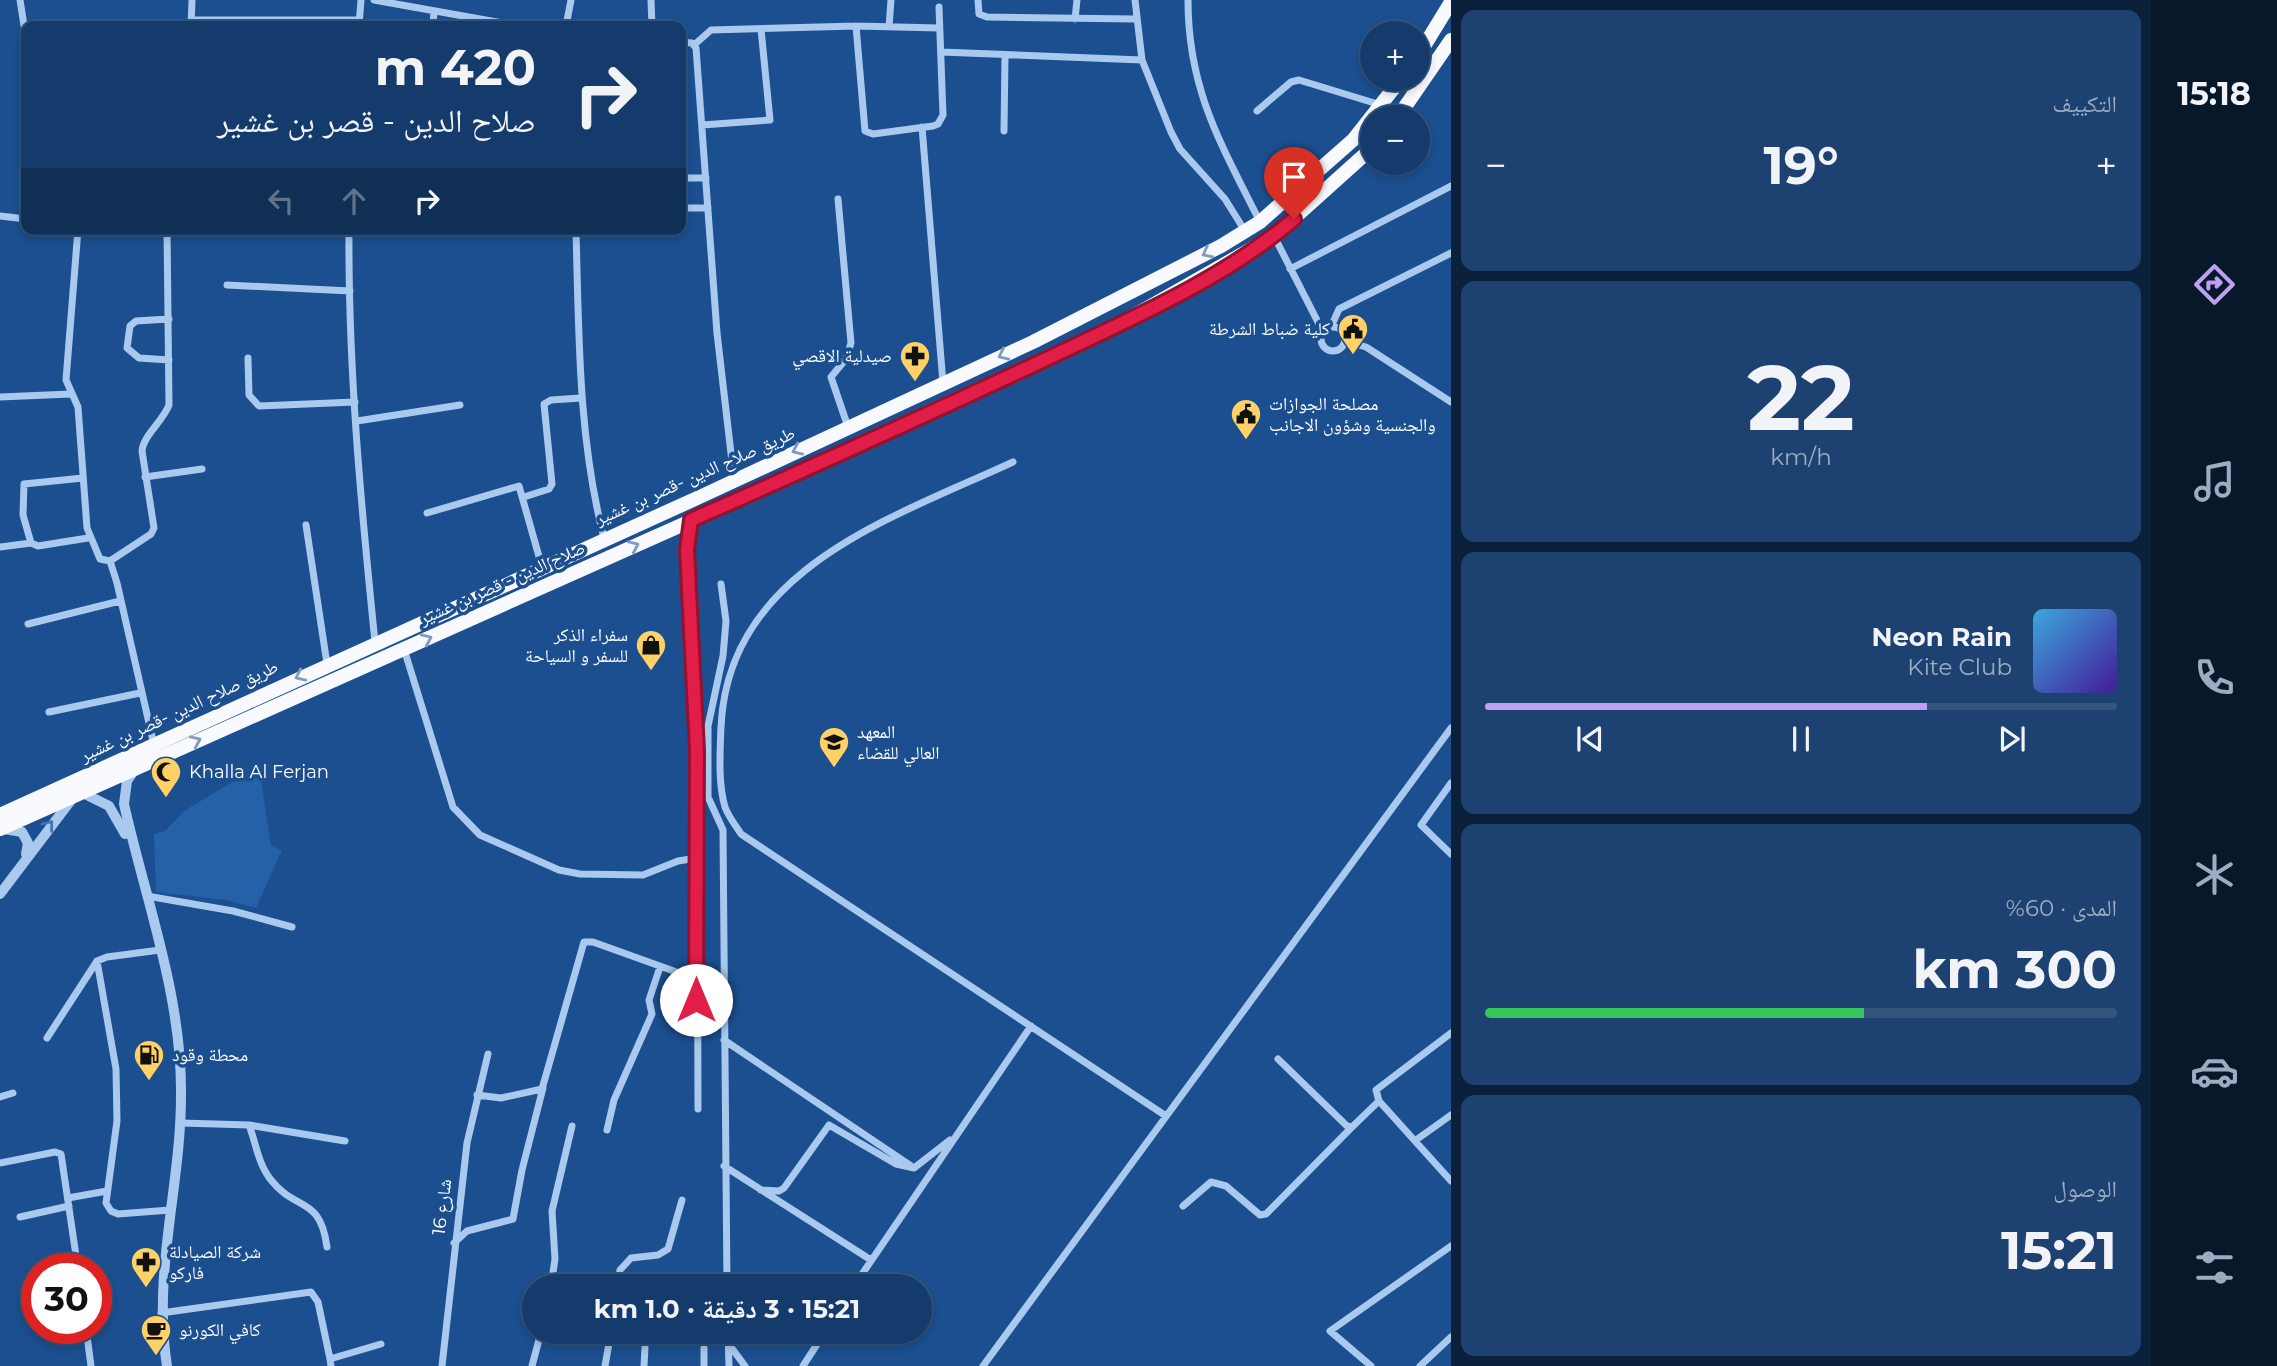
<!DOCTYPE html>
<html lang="ar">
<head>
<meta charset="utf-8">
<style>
  body { margin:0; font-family:Montserrat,"Noto Naskh Arabic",sans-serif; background:#1d4271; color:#f1f3f6; direction:rtl; height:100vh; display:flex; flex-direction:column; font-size:26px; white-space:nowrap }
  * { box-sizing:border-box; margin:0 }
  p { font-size:23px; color:#9dadc1 }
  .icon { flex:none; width:38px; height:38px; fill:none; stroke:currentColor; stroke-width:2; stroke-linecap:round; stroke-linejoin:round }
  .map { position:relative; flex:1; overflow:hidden; direction:ltr }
  .details { display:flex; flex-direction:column; gap:10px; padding:10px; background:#0b203b; width:700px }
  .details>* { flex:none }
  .banner { position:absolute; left:21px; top:21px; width:665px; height:214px; border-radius:14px; box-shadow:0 4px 10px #0003,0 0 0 2px #33557e; direction:rtl; background:#143b6b; color:#f1f3f6; overflow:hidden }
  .buttons { position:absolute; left:1360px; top:21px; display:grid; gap:14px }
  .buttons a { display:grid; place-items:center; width:70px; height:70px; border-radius:50%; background:#143b6b; box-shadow:0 4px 10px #0003,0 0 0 2px #33557e; font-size:35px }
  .speed { position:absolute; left:21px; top:1253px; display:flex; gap:14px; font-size:35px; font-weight:700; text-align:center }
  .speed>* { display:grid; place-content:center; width:91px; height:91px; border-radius:50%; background:#143b6b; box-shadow:0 4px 10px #0003,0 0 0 2px #33557e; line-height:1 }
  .speed .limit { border:10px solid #d22; background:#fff; color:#111 }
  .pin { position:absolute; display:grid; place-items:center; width:60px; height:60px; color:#fff; margin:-72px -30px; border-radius:50% 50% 50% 0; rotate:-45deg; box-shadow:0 0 7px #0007 }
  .pin .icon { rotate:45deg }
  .me { position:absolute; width:77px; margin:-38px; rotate:0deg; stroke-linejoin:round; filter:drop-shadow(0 0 5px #0008) }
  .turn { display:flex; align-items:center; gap:24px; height:147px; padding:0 35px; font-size:32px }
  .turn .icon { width:91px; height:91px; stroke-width:2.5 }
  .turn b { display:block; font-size:49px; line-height:60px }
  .lanes { display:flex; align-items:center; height:66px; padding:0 35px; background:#0003; justify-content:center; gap:35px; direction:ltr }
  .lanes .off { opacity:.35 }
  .big { font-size:52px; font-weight:700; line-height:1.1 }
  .details .card { flex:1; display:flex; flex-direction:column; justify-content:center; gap:10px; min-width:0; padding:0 24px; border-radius:14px; background:#1d4271 }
  .details .dial { align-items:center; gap:0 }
  .dial b { font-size:91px; line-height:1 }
  .song { display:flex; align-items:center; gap:21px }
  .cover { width:84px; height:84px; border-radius:10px; background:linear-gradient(135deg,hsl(200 70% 55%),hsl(260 70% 35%)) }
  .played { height:7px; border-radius:4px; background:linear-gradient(90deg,#bca0f2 70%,#33557e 70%) }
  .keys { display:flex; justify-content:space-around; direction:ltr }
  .heat { display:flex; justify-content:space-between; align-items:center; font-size:38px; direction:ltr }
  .charge { height:10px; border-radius:5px; background:linear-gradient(90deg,#34c759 60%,#33557e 0) }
  .trip { position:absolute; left:522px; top:1274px; width:410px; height:70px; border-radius:35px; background:#143b6b; box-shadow:0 4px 10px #0003,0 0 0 2px #33557e; font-weight:700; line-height:70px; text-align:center; direction:rtl }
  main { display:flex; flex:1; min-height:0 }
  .tabs { display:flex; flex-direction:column; width:126px; justify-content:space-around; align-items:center; background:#08182b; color:#9dadc1 }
  .tabs .icon { width:49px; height:49px }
  .tabs .selected { color:#bca0f2 }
  .tabs b { font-size:32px; color:#f1f3f6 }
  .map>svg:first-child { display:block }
  .green { fill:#2461a8 }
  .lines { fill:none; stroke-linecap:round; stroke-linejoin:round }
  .minor { stroke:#a9c9ee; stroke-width:7 }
  .tertiary { stroke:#a9c9ee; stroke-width:10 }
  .trunk { stroke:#f8faff; stroke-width:14 }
  .oneway { stroke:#7e9cc1 }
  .oneway2 { stroke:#4674ac }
  .route-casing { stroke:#92132f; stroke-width:18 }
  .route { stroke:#e11d48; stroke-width:12 }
  .labels { text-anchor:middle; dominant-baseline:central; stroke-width:7; stroke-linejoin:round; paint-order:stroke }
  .poi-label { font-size:18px; fill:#fff; stroke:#1b4f8f; text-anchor:start }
  .street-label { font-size:18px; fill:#fff; stroke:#1b4f8f }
</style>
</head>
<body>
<main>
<nav class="tabs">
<b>15:18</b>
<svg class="icon selected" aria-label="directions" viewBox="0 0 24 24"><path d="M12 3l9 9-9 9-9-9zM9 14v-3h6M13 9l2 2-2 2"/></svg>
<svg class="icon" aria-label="music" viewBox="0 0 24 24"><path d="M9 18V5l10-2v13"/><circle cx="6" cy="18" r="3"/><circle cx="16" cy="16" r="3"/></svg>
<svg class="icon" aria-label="phone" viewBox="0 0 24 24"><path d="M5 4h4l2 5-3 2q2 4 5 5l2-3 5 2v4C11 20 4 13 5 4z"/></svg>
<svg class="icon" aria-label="climate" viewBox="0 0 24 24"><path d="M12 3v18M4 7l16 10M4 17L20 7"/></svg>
<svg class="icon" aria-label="car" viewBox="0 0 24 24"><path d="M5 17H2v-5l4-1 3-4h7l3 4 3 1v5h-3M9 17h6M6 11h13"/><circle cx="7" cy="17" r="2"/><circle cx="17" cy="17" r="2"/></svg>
<svg class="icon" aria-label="filters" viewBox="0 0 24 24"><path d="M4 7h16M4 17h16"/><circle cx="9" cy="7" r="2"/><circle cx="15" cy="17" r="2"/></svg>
</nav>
<section class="details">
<div class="card"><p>التكييف</p>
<div class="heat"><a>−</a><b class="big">19°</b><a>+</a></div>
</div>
<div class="card dial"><b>22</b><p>km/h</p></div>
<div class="card">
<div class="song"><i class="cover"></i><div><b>Neon Rain</b><p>Kite Club</p></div></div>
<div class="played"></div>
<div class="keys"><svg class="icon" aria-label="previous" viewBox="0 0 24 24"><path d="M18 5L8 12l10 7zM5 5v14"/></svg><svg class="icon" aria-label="pause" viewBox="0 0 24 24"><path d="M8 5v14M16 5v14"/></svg><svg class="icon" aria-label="next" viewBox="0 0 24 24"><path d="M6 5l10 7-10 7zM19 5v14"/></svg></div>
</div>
<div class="card"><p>المدى · 60%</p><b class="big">300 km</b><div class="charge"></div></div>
<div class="card"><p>الوصول</p><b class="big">15:21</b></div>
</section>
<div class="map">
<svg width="1451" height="1366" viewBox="0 0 1451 1366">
  <rect width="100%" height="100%" fill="#1b4f8f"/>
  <path class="green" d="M 259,766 L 271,846 L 282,850 L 256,908 L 226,900 L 156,892 L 154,834 L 165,831 L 184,811 Z"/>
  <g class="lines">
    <path class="minor" d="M 20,0 L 26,38
      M 374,0 L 519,26
      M 651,0 L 652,26
      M 978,0 L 979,14 L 987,17 L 1135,19
      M 1135,0 L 1142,60 L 1171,132 L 1180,149 L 1225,199 L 1245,231
      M 1188,0 C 1188,90 1221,144 1260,222
      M 1075,19 L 1077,0
      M 191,20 L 359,20
      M 191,26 L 192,0
      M 359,26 L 361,0
      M 433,26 L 434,11
      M 566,26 L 571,0
      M 856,26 L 865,131 L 873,134 L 933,126 L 938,124 L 943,115 L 939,7
      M 889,27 L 891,0
      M 681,42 L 692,43 L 696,48 L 717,333 L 734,479
      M 694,45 L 711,30 L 856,26 L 939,28
      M 941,52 L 1142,60
      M 1257,111 L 1291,82 L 1299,80 L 1381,105
      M 702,125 L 770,120 L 761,29
      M 922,127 L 943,383
      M 1004,131 L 1005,56
      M 681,178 L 706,178
      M 838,199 L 851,343 L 846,359 L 831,377 L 848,427
      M 681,208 L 708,208
      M 0,216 L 26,219
      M 78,229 L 66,380 L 78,407 L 87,528 L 100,559 L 110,561 L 117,583 L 154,745
      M 349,229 C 348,367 361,505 375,642
      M 576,231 C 579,334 578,438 604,538
      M 1274,236 L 1323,332
      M 1290,269 L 1451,186
      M 227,285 L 350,291
      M 1331,327 L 1339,309 L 1451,253
      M1321 339a12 12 0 1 1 24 0a12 12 0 1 1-24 0Z
      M 1345,341 L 1366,347 L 1451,402
      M 248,358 L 249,395 L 259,406 L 355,402
      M 169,360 L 139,358 L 127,348 L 130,326 L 136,321 L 169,319
      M 0,397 L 71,394
      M 357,421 L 460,405
      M 1013,462 C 892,518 728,569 721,727 C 720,751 718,784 725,807 C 728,816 736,826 741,834 L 1166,1116
      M 145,477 L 202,469
      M 524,497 L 549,489 L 552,484 L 544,404 L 551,400 L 581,398
      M 427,513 L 519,486 L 542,567
      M 691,521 L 687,550 L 697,751 L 698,1109
      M 306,525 L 327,664
      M 31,543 L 23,515 L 24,484 L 83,478
      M 0,547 L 31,543 L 38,546 L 88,538
      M 110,561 L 151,534 L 154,528 L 142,451 C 143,436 163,421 169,405 L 167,229
      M 721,584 L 726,621 L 723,656 L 708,726 L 708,797 L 723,830 L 727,1286
      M 28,624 L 120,601
      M 404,649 L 453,807 L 480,835 L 559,870 L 580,874 L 643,875 L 678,861 L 697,858
      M 49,712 L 140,693
      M 1451,783 L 1421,825 L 1451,854
      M 147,896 L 233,911 L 292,927
      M 97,961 L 116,1069 L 117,1121 L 106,1203 L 111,1211 L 118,1214 L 170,1210
      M 1451,1033 L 1376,1090 L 1379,1101 L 1451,1181
      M 47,1038 L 97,961 L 107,957 L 160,950
      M 724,1040 L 911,1166
      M 1278,1059 L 1347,1126 L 1352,1127 L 1379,1101
      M 477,1095 L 501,1098 L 542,1089 L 584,942 L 593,942 L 696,979
      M 0,1097 L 13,1093
      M 181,1123 L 249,1125 L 345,1141
      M 249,1125 C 256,1143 258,1164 271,1180 C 296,1212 320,1195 327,1247
      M 607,1130 L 614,1100 L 652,1014 L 649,1000 L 660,967
      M 1416,1140 L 1451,1115
      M 0,1163 L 55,1152 L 61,1154 L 78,1269
      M 724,1166 L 871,1260
      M 761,1190 L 779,1191 L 784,1188 L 829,1125 L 896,1164 L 914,1168 L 950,1140
      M 68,1198 L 107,1191
      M 1183,1206 L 1211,1182 L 1226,1186 L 1260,1215 L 1266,1214 L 1352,1127
      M 20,1217 L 69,1206
      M 454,1243 L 467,1231 L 513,1219 L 522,1170 L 543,1088
      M 551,1286 L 555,1259 L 552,1211 L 572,1126
      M 618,1286 L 620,1270 L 631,1258 L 658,1255 L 668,1249 L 682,1200
      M 854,1286 L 1031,1026
      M 161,1313 L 311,1292 L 318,1302 L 330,1359
      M 86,1328 L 91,1366
      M 728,1332 L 729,1366
      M 728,1343 L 745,1366
      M 331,1366 L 330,1359 L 381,1344
      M 442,1366 L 467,1143 L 488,1054
      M 532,1366 L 541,1332
      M 605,1366 L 611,1332
      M 644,1366 L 645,1347
      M 704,1366 L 704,1348
      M 803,1366 L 825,1332
      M 983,1366 L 1451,728
      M 1371,1366 L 1330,1331 L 1451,1246
      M 1420,1366 L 1451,1337"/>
    <path class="tertiary" d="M 136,768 L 127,781 L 124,804 C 145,898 181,993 181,1090 C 182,1184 152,1271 167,1366
      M 81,792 L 109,806 L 125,834
      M 4,829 L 22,832 L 28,843 L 26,854
      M 0,894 L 72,799"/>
    <path class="trunk" d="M 1418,56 L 1451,2
      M 1398,117 L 1451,40
      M 0,815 L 706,494 L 1033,342 L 1221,246 L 1260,222 L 1353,140 L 1401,79
      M 0,829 L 722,507 L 1119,324 L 1274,236 L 1372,148"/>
  </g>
  <defs><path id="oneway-chevron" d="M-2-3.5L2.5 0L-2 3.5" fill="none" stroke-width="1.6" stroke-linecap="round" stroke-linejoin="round" transform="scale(1.75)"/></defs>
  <g class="oneway">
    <use href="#oneway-chevron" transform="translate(1207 253) rotate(153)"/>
    <use href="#oneway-chevron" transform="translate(1003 355) rotate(155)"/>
    <use href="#oneway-chevron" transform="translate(797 450) rotate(156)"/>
    <use href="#oneway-chevron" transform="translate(634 546) rotate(-24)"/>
    <use href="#oneway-chevron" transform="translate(427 639) rotate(-24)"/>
    <use href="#oneway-chevron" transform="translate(300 676) rotate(155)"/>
    <use href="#oneway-chevron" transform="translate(196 741) rotate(-24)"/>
  </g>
  <use class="oneway2" href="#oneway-chevron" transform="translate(49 825) rotate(-52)"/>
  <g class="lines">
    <g class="route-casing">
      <path id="route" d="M 696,1000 L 697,751 L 687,550 L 691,520 C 808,469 924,416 1040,362 C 1124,322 1223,280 1294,219"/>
    </g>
    <use href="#route" class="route"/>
  </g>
  <defs>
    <g id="civic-pin" transform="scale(1.575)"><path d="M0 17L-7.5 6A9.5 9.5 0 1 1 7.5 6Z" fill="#ffd166" stroke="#1b4f8f"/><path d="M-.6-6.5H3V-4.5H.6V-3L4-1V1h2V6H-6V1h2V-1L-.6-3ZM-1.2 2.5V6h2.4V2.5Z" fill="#111"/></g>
    <g id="pharmacy-pin" transform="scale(1.575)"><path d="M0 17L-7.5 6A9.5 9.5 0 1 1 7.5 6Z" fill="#ffd166" stroke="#1b4f8f"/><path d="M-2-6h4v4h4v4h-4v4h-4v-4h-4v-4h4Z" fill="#111"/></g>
    <g id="shop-pin" transform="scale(1.575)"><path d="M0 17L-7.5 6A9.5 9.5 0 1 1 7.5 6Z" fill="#ffd166" stroke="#1b4f8f"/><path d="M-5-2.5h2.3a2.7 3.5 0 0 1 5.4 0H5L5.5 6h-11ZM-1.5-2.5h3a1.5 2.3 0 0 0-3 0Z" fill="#111"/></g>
    <g id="university-pin" transform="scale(1.575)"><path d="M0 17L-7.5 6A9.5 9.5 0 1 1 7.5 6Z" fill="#ffd166" stroke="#1b4f8f"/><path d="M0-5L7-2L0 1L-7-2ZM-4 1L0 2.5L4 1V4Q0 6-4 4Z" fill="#111"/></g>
    <g id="mosque-pin" transform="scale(1.575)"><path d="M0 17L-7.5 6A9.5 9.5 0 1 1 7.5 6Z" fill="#ffd166" stroke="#1b4f8f"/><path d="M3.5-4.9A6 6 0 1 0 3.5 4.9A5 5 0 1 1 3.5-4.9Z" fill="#111"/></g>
    <g id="fuel-pin" transform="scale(1.575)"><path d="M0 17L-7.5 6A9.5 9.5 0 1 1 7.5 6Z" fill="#ffd166" stroke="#1b4f8f"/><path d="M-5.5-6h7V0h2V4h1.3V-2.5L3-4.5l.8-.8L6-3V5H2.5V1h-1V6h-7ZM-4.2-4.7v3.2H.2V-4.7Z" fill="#111"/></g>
    <g id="cafe-pin" transform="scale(1.575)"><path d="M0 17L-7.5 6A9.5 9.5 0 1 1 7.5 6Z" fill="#ffd166" stroke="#1b4f8f"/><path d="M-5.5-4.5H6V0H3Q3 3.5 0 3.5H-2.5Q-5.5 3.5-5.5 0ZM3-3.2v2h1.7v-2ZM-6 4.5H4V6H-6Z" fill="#111"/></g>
  </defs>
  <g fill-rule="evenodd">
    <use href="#civic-pin" x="1353" y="329"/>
    <use href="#pharmacy-pin" x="915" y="356"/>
    <use href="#civic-pin" x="1246" y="414"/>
    <use href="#shop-pin" x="651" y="645"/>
    <use href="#university-pin" x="834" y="742"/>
    <use href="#mosque-pin" x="166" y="772"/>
    <use href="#fuel-pin" x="149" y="1055"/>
    <use href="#pharmacy-pin" x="146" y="1262"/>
    <use href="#cafe-pin" x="156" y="1330"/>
  </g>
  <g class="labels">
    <g class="poi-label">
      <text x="1330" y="329" text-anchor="end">كلية ضباط الشرطة</text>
      <text x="892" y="356" text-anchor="end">صيدلية الاقصي</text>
      <text x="1269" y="404">مصلحة الجوازات<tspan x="1269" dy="21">والجنسية وشؤون الاجانب</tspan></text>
      <text x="628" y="635" text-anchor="end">سفراء الذكر<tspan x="628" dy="21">للسفر و السياحة</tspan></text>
      <text x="857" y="732">المعهد<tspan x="857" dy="21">العالي للقضاء</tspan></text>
      <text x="189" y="772">Khalla Al Ferjan</text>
      <text x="172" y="1055">محطة وقود</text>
      <text x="169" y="1252">شركة الصيادلة<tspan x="169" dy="21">فاركو</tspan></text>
      <text x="179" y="1330">كافي الكورنو</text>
    </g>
    <g class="street-label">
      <text transform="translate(695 476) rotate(-24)">طريق صلاح الدين -قصر بن غشير</text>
      <text transform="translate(502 583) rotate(-24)">صلاح الدين - قصر بن غشير</text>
      <text transform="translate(179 711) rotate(-25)">طريق صلاح الدين -قصر بن غشير</text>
      <text transform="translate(442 1207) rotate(-83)">شارع 16</text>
    </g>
  </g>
</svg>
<div class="buttons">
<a>+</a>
<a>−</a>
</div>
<div class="speed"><div class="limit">30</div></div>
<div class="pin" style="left:1294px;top:219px;background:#d93025"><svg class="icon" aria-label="arrive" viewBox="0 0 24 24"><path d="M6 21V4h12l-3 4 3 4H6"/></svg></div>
<svg class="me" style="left:696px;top:1000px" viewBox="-20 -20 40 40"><circle r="19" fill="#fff"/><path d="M0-13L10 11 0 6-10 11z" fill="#e11d48"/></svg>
<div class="trip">15:21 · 3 دقيقة · 1.0 km</div>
<div class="banner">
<div class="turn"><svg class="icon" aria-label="right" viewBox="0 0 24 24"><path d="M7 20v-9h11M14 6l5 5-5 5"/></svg><div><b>420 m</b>صلاح الدين - قصر بن غشير</div></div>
<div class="lanes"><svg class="icon off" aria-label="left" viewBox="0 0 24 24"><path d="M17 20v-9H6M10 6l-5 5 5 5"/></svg><svg class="icon off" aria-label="ahead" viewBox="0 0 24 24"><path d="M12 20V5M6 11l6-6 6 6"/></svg><svg class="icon" aria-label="right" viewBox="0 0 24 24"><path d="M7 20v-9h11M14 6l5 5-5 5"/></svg></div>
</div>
</div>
</main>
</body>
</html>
